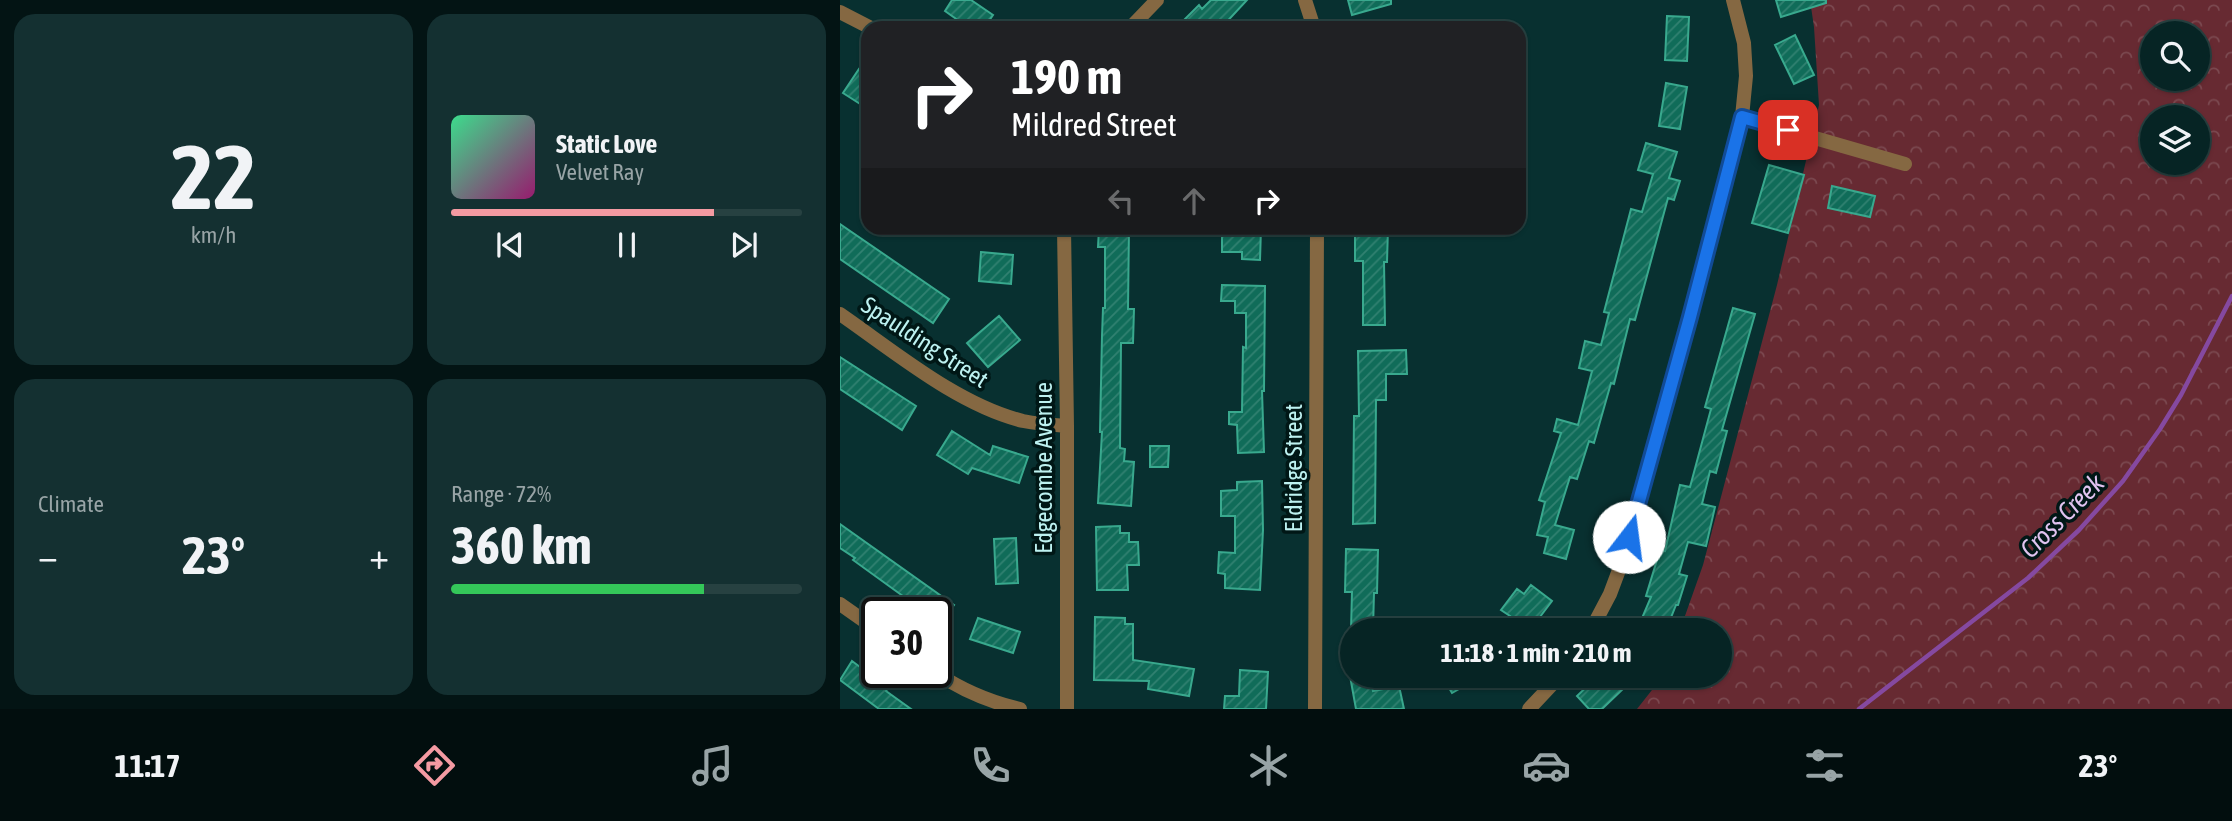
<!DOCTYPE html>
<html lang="en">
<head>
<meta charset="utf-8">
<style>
  body { margin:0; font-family:"Asap Condensed",sans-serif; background:#143031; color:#f1f3f6; height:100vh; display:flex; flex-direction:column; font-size:26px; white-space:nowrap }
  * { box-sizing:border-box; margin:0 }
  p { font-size:23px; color:#98a4a6 }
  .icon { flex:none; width:38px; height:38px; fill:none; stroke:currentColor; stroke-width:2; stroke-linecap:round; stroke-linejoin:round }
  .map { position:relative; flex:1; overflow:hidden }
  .side { display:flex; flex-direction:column; gap:14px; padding:14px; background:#031414; width:840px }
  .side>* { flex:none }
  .top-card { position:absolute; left:21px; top:21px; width:665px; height:214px; border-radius:21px; box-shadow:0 2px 5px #0004,0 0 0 2px #274141; background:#202124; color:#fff; overflow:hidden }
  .fabs { position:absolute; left:1300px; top:21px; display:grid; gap:14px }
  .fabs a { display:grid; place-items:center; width:70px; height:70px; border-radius:50%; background:#062424; box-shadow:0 2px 5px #0004,0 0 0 2px #274141; font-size:35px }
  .speed { position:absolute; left:21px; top:597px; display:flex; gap:14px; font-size:35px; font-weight:700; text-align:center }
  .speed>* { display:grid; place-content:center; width:91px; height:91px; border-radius:50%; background:#062424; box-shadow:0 2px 5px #0004,0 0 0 2px #274141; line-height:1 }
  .speed .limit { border:4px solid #111; border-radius:10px; background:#fff; color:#111 }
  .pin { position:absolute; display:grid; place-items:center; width:60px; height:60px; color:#fff; margin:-30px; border-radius:14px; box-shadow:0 4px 10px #0006 }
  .me { position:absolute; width:77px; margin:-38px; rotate:15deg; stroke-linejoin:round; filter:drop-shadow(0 0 5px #0008) }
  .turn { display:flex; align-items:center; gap:24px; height:147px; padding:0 35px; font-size:32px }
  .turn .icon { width:91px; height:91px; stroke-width:2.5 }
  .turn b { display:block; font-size:49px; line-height:60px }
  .lanes { display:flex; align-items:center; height:66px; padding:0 35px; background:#0003; justify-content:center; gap:35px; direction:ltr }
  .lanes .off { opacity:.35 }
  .big { font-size:52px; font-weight:700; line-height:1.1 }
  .side .widget { flex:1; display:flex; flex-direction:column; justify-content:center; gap:10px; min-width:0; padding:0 24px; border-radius:21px; background:#143031 }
  .side .dial { align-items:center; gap:0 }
  .dial b { font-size:91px; line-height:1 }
  .song { display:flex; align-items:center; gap:21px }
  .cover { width:84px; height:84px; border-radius:10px; background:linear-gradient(135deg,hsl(150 70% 55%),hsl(320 70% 35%)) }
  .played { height:7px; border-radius:4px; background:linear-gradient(90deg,#f49aa2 75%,#274141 75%) }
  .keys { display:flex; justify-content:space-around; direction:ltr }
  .heat { display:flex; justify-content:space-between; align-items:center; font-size:38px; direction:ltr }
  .charge { height:10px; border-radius:5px; background:linear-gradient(90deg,#34c759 72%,#274141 0) }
  .side .tiles { flex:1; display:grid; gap:14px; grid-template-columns:repeat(2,1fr) }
  .trip { position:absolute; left:500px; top:618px; width:392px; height:70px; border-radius:35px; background:#062424; box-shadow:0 2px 5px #0004,0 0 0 2px #274141; font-weight:700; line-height:70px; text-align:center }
  .tab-bar { display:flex; height:112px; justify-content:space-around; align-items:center; background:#020e0e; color:#98a4a6 }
  .tab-bar .icon { width:49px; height:49px }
  .tab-bar .on { color:#f49aa2 }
  .tab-bar b { font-size:32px; color:#f1f3f6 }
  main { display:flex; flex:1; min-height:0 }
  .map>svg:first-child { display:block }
  .forest { fill:url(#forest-crowns); fill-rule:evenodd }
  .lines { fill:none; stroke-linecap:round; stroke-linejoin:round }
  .stream { stroke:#8549a0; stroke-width:4.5 }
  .building { fill:url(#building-hatch); stroke:#39a98e; stroke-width:2 }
  .minor { stroke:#856842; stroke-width:14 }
  .route-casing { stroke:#114b97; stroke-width:18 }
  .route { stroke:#1a73e8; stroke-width:12 }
  .labels { text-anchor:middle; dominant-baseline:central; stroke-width:7; stroke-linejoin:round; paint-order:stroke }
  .street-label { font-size:24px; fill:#bdf2f1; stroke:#001716 }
  .water-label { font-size:26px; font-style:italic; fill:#e1c3f0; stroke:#001716 }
</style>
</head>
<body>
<main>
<section class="side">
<div class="tiles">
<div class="widget dial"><b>22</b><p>km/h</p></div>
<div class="widget">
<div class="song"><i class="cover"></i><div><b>Static Love</b><p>Velvet Ray</p></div></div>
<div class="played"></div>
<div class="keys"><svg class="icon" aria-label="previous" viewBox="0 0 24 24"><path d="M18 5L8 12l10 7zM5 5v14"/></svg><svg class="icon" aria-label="pause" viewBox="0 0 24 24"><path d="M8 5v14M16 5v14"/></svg><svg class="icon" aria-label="next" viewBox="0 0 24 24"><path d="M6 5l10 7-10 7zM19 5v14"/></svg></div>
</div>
<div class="widget"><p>Climate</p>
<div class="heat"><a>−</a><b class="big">23°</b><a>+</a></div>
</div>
<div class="widget"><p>Range · 72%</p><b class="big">360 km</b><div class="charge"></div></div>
</div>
</section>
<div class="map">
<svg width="1392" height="709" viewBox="0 0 1392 709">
  <defs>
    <pattern id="forest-crowns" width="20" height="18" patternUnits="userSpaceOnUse" patternTransform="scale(1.75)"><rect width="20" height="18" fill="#672a32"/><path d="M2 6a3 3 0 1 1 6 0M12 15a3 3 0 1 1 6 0" fill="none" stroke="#7b4950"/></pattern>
    <pattern id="building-hatch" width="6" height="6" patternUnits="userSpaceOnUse" patternTransform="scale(1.75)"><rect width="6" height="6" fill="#106c59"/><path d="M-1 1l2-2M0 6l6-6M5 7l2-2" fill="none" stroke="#318171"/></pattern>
  </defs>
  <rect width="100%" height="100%" fill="#083030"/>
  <path class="forest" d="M 970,0 L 1392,0 L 1392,709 L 797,709 L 823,676 L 880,676 L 880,630 L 840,630 L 863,565 L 937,285 L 979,105 L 974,27 ZM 1312,33 L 1358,33 L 1358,79 L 1312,79 ZM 1312,117 L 1358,117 L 1358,163 L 1312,163 Z"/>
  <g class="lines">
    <path class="stream" d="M 1019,709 L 1188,578 L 1239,530 L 1283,481 L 1320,429 L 1341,395 L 1392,296"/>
  </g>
  <path class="building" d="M 112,0 L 131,0 L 153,15 L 144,28 L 129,28 L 105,11 Z
    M 371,0 L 407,0 L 381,28 L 336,28 L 359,5 L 362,9 Z
    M 508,0 L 551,0 L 551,4 L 512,15 Z
    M 936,0 L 986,0 L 986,3 L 941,17 Z
    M 827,16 L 849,17 L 847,61 L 825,60 Z
    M 955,35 L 974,75 L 954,84 L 935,45 Z
    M 19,69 L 28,75 L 28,109 L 3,93 Z
    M 826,83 L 847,87 L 840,129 L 819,126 Z
    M 806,143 L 837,152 L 829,178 L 840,181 L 834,200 L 828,198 L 795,320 L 790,319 L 774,384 L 771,383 L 754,443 L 749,441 L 737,479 L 730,477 L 715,525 L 734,530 L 726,559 L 704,553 L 708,537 L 697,535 L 705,502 L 699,500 L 721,433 L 714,431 L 717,419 L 738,425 L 752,371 L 739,368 L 745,341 L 761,345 L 769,313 L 764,312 L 791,209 L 802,212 L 813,174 L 798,170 Z
    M 929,165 L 964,175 L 948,233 L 912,223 Z
    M 992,186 L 1035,196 L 1030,217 L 988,208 Z
    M 0,224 L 109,299 L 93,323 L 0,259 Z
    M 259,228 L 289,228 L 288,309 L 294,309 L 293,343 L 281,343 L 280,448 L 285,449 L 284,461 L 294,462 L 291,506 L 258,503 L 262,432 L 260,432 L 262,336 L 263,308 L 265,308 L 265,247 L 258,247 Z
    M 391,228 L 421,228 L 420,260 L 402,259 L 402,252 L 382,252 L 382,231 L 391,231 Z
    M 515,228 L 548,228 L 547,262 L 544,262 L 545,325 L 523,325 L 523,261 L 515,261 Z
    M 141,252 L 173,255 L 171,284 L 139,281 Z
    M 382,285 L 425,286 L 424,391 L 422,391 L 424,452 L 398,453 L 397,425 L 389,424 L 389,412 L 402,412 L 403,347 L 406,348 L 406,313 L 395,313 L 395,301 L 381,301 Z
    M 893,308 L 915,314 L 882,430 L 887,431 L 876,473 L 870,471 L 862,504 L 875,507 L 866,546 L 848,542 L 839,574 L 847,576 L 838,605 L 836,605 L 826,630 L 797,630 L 811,597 L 806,596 L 820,550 L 825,551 L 840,485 L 850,487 L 871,409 L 865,407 Z
    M 159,316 L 180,340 L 148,367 L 127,343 Z
    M 566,350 L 567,374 L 546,374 L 546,400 L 536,400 L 535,523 L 513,524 L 514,416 L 519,416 L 518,351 Z
    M 0,357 L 76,406 L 62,430 L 0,389 Z
    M 112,431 L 150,455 L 153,446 L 188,457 L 179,483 L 132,468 L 128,474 L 97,455 Z
    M 310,446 L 329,446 L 328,467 L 310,467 Z
    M 422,481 L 423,530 L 420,590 L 385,588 L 385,574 L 378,573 L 379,552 L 395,553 L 395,516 L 381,516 L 381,491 L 397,490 L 397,482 Z
    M 0,524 L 114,605 L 96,630 L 96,612 L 85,612 L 13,560 L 15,558 L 0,548 Z
    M 280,526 L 280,533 L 289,533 L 289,542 L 298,542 L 299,565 L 287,565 L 288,590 L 257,590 L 256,527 Z
    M 176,538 L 178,583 L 156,584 L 154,539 Z
    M 506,549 L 538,550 L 537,593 L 534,593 L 533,630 L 511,630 L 512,592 L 505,592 Z
    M 691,585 L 712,601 L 690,630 L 659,630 L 670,616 L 661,610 L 677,589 L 684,594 Z
    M 255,617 L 285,618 L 285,624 L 293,624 L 293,660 L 354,669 L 349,696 L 308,689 L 309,681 L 254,680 Z
    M 138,618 L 180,632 L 173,653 L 130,639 Z
    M 12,661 L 48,688 L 46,691 L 71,709 L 39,709 L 0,680 Z
    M 400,670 L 428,672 L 426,709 L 384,709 L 385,696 L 399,696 Z
    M 510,676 L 530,676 L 533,691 L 559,686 L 564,709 L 516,709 Z
    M 602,676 L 642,676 L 612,693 Z
    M 758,676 L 775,676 L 786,686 L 762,709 L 749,709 L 737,696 Z"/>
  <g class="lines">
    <path class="minor" d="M 465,0 L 474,28
      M 0,12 L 31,28
      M 290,28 L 317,0
      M 902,117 L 1065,164
      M 224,228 L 227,426 L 227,709
      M 0,314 C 55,352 118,405 183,421 C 198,424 212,425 227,426
      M 0,604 L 37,630
      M 751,630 L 770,594 L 782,562 L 850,317 L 902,117 L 906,76 L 904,43 L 893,0
      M 95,672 C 120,689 150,702 180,709
      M 475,709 L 477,228
      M 689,709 L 720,676"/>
  </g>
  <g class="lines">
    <g class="route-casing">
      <path id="route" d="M 789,537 L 850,317 L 902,117 L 948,130"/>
    </g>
    <use href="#route" class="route"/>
  </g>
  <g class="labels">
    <g class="street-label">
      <text transform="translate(85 342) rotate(33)">Spaulding Street</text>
      <text transform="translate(203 468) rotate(-90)">Edgecombe Avenue</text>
      <text transform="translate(453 468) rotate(-90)">Eldridge Street</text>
    </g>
    <g class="water-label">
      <text transform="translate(1222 516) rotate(-45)">Cross Creek</text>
    </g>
  </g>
</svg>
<div class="fabs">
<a><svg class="icon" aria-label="search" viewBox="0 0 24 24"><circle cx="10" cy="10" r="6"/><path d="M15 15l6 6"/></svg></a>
<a><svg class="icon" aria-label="layers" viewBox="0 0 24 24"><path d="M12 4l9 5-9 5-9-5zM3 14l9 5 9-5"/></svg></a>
</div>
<div class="speed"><div class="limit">30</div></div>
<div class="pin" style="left:948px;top:130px;background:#d93025"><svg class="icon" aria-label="arrive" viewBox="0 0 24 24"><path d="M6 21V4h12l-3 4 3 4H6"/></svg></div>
<svg class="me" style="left:789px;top:537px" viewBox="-20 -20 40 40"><circle r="19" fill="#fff"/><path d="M0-13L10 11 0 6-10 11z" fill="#1a73e8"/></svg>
<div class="trip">11:18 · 1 min · 210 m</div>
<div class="top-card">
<div class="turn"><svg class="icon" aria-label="right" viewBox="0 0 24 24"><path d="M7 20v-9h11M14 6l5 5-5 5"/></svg><div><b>190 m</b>Mildred Street</div></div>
<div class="lanes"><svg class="icon off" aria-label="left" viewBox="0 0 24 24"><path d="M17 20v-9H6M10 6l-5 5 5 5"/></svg><svg class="icon off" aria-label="ahead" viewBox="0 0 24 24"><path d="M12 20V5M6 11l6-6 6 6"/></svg><svg class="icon" aria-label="right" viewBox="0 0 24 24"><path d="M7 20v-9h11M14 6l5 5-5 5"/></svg></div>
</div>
</div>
</main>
<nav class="tab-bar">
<b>11:17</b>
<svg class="icon on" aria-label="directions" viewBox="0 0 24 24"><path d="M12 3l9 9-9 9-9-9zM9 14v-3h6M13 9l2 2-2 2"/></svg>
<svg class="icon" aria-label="music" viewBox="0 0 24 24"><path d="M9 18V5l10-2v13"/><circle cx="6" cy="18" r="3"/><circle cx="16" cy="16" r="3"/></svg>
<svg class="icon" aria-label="phone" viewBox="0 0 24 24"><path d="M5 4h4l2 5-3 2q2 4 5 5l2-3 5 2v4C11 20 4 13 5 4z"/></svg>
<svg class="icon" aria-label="climate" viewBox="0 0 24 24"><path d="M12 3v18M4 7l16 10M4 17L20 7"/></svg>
<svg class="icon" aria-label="car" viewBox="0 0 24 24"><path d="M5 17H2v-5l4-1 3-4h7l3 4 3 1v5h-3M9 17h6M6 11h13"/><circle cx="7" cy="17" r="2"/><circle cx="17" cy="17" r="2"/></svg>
<svg class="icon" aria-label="filters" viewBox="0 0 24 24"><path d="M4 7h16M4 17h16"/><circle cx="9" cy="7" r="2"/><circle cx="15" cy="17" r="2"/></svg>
<b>23°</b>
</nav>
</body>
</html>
